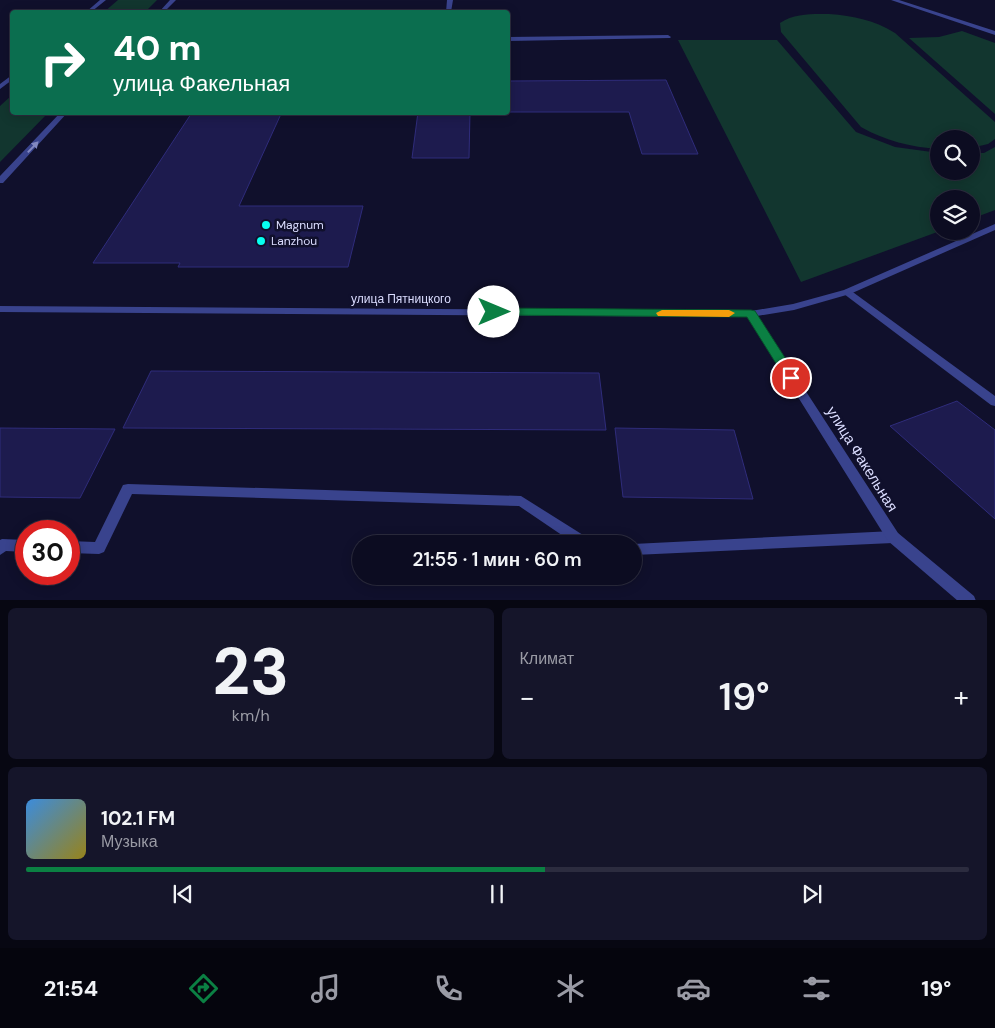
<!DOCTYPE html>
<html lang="ru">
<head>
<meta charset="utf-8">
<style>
  body { margin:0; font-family:"DM Sans",sans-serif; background:#15152a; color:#f1f3f6; height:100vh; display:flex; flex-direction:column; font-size:19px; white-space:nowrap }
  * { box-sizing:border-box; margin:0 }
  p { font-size:16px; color:#9a9ba5 }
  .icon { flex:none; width:28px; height:28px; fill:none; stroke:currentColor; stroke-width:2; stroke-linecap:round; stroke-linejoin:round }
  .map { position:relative; height:600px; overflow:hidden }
  .sheet { display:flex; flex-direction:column; gap:8px; padding:8px; background:#070712; flex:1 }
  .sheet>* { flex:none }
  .top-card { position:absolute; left:10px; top:10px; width:500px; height:105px; border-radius:5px; box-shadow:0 2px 12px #0003,0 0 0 1px #2c2c3f; background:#0b6e4f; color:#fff; overflow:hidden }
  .tools { position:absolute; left:930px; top:130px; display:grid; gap:10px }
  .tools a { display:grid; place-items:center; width:50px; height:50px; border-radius:50%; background:#0c0c21; box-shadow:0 2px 12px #0003,0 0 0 1px #2c2c3f; font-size:25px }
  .speed { position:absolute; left:15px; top:520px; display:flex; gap:10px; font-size:25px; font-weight:700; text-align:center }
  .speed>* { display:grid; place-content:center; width:65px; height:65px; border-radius:50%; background:#0c0c21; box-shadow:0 2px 12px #0003,0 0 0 1px #2c2c3f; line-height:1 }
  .speed .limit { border:8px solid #d22; background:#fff; color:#111 }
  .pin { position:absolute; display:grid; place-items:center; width:42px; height:42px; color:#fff; margin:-21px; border:2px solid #fff; border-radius:50%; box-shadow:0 1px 5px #0007 }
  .me { position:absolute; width:55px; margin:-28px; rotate:90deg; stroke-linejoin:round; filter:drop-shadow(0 0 4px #0008) }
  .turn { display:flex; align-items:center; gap:18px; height:105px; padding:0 20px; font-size:22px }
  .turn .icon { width:65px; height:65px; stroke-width:2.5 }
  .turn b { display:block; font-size:35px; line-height:42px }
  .big { font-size:38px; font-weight:600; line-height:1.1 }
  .sheet .card { flex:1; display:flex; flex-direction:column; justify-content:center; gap:8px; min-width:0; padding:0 18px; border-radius:8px; background:#15152a }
  .sheet .dial { align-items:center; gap:0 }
  .dial b { font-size:65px; line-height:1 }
  .song { display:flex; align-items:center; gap:15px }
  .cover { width:60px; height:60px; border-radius:8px; background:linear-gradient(135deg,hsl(210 70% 55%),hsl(50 70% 35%)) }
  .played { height:5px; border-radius:2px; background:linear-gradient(90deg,#0b8043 55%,#2c2c3f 55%) }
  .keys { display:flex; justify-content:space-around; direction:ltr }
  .heat { display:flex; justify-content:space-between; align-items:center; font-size:28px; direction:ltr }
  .sheet .tiles { flex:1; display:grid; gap:8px; grid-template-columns:1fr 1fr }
  .card:last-child { grid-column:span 2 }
  .trip { position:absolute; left:352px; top:535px; width:290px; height:50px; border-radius:25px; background:#0c0c21; box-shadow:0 2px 12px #0003,0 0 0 1px #2c2c3f; font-weight:600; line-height:50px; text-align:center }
  .menu { display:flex; height:80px; justify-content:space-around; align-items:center; background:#05050d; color:#9a9ba5 }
  .menu .icon { width:35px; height:35px }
  .menu .selected { color:#0b8043 }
  .menu b { font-size:22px; color:#f1f3f6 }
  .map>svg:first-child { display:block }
  .green { fill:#12362f }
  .building { fill:#1d1b4e; stroke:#2f2c7b }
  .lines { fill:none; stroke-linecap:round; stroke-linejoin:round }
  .service { fill:#39438d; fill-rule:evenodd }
  .minor { fill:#39438d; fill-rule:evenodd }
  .oneway { fill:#8288c0 }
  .route { fill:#0b8043; stroke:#07532c }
  .slow { fill:#f59e0b }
  .poi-dot { fill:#07fff0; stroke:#10102c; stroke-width:2 }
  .labels { text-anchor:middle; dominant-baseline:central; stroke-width:5; stroke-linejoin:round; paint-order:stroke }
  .poi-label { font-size:12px; fill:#dbddff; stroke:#10102c; text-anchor:start }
  .street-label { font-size:12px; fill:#dbddff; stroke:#10102c }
  .near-street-label { font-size:15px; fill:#dbddff; stroke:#10102c }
</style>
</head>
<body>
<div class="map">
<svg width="995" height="601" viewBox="0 0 995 601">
  <rect width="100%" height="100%" fill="#10102c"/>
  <path class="green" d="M 118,0 L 157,0 L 145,12 L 104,12 Z
    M 829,14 C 854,16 874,20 895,33 L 995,122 L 995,139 L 988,144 L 971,148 L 971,139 L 939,139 L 939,149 C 910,147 886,141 861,127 L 781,32 L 780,23 C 795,13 812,14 829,14 Z
    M 962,31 L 995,43 L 995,114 L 909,38 L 939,37 Z
    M 678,40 L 777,40 L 856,132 L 895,147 L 939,153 L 939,171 L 971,171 L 971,153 L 984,153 L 995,147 L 995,210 L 971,219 L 971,199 L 939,199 L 940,231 L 801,282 Z
    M 12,95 L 12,112 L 48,113 L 0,162 L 0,106 Z"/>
  <path class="building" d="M 666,80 L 698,154 L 642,154 L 629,112 L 508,112 L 508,81 Z
    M 418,112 L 470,112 L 469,158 L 412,158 Z
    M 191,114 L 281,114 L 239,206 L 363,206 L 348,267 L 178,267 L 180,263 L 93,263 Z
    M 151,371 L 599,373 L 606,430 L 123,428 Z
    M 957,401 L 995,430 L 995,519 L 890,426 Z
    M 0,428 L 115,429 L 80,498 L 0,497 Z
    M 615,428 L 734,430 L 753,499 L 623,497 Z"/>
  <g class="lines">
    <path class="service" d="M 447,0 L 453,0 L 451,12 L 446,12 Z
      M 668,35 L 671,37 L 670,38 L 508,41 L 508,37 Z
      M 847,289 L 850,290 L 995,396 L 995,406 L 991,405 L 844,294 L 842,292 Z
      M 128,484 L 521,496 L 591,540 L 593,544 L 575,544 L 519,506 L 132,494 L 104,552 L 99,554 L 69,553 L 69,541 L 95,542 L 123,485 Z
      M 893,531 L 898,533 L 900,537 L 898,541 L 893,543 L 634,555 L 633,544 Z
      M 2,539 L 26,540 L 26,552 L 6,551 L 0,555 L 0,540 Z"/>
    <path class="minor" d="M 100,0 L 106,0 L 91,12 L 86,12 Z
      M 170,0 L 176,0 L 164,12 L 159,12 Z
      M 891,0 L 899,0 L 995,31 L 995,35 Z
      M 12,75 L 12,80 L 0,89 L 0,84 Z
      M 61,112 L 68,112 L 3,183 L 0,183 L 0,176 Z
      M 995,224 L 995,230 L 850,294 L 794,310 L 757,316 L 898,533 L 974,596 L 976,601 L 958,601 L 888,541 L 748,317 L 0,312 L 0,306 L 751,311 L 793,304 L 844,290 Z"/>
  </g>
  <defs><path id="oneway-solid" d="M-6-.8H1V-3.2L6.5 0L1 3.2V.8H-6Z" transform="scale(1.25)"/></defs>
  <use class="oneway" href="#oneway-solid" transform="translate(33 147) rotate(-46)"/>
  <path class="route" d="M 494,308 L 751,310 L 755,311 L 798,378 L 796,381 L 787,381 L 747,317 L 490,315 L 490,309 Z"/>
  <path class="slow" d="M 662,310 L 729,310 L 735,313 L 729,317 L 658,316 L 656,313 Z"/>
  <g class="poi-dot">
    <circle cx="266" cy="225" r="5"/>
    <circle cx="261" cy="241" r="5"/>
  </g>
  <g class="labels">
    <g class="poi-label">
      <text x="276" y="225">Magnum</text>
      <text x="271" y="241">Lanzhou</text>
    </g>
    <g class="street-label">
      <text x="401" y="299">улица Пятницкого</text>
    </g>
    <g class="near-street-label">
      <text transform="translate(862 459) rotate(58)">улица Факельная</text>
    </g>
  </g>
</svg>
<div class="tools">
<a><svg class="icon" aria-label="search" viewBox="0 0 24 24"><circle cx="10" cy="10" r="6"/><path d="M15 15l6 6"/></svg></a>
<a><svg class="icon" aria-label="layers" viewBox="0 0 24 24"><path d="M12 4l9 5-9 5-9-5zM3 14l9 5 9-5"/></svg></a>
</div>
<div class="speed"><div class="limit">30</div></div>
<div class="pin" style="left:791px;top:378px;background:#d93025"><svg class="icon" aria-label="arrive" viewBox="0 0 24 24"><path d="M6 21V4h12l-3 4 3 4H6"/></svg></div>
<svg class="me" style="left:494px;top:312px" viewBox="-20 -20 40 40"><circle r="19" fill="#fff"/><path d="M0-13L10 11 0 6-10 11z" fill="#0b8043"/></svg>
<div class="trip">21:55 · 1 мин · 60 m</div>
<div class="top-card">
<div class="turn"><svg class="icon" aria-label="right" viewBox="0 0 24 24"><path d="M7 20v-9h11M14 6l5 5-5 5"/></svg><div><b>40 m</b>улица Факельная</div></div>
</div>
</div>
<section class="sheet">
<div class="tiles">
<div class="card dial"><b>23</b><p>km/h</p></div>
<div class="card"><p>Климат</p>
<div class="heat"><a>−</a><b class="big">19°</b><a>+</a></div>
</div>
<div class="card">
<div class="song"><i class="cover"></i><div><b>102.1 FM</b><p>Музыка</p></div></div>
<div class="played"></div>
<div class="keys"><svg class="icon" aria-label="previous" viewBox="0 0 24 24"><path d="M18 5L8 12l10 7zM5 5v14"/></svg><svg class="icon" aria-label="pause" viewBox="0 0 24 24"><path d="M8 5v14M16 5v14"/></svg><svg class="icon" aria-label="next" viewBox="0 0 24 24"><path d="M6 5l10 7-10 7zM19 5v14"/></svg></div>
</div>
</div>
</section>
<nav class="menu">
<b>21:54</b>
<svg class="icon selected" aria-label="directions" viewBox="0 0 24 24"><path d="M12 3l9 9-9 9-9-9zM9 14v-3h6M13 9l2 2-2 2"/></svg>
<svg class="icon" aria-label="music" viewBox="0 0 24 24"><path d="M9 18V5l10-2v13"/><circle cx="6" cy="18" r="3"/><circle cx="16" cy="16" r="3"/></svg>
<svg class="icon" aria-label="phone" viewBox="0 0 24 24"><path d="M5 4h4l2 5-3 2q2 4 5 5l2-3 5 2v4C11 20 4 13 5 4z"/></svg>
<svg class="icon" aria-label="climate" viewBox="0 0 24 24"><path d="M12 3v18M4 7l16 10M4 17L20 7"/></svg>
<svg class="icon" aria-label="car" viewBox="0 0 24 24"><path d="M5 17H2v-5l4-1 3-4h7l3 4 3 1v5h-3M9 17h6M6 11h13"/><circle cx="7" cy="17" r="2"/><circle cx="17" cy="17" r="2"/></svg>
<svg class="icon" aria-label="filters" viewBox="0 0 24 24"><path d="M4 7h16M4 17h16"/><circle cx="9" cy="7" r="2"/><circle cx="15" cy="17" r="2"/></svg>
<b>19°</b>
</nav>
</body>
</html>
